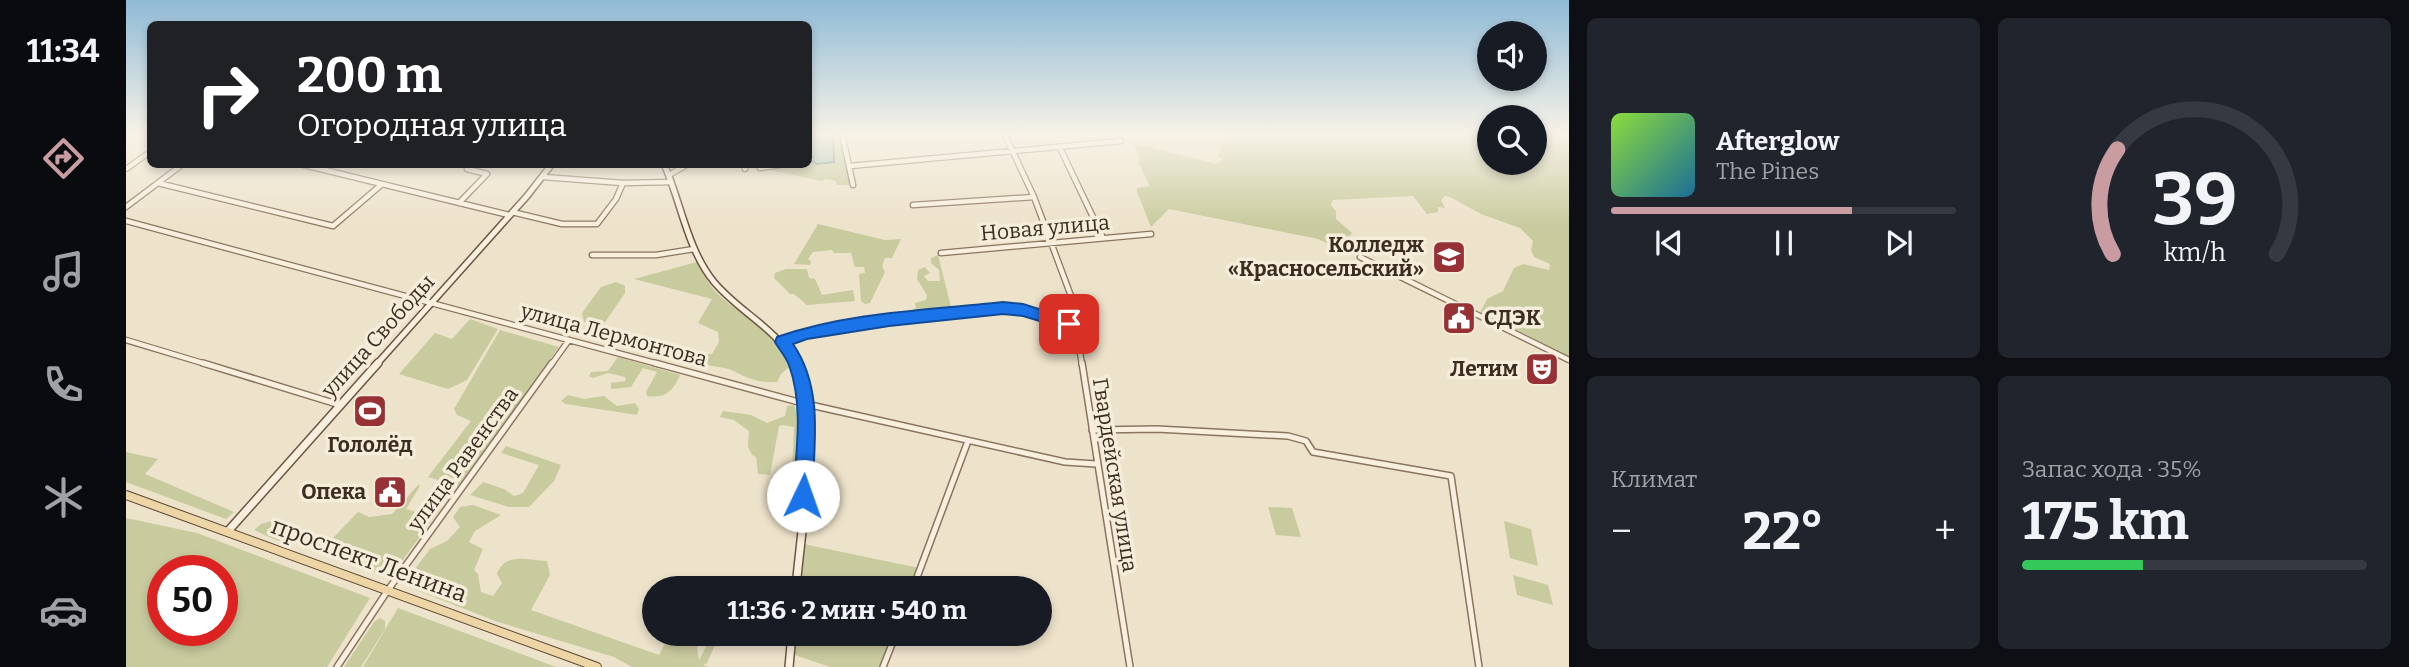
<!DOCTYPE html>
<html lang="ru">
<head>
<meta charset="utf-8">
<style>
  body { margin:0; font-family:Bitter,serif; background:#20242c; color:#f1f3f6; height:100vh; display:flex; flex-direction:column; font-size:26px; white-space:nowrap }
  * { box-sizing:border-box; margin:0 }
  p { font-size:23px; color:#9ea1a6 }
  .icon { flex:none; width:38px; height:38px; fill:none; stroke:currentColor; stroke-width:2; stroke-linecap:round; stroke-linejoin:round }
  .map { position:relative; flex:1; overflow:hidden }
  .details { display:flex; flex-direction:column; gap:18px; padding:18px; background:#0d0f14; width:840px }
  .details>* { flex:none }
  .top-card { position:absolute; left:21px; top:21px; width:665px; height:147px; border-radius:10px; box-shadow:0 4px 10px #0003; background:#202124; color:#fff; overflow:hidden }
  .fabs { position:absolute; left:1351px; top:21px; display:grid; gap:14px }
  .fabs a { display:grid; place-items:center; width:70px; height:70px; border-radius:50%; background:#171b24; box-shadow:0 4px 10px #0003; font-size:35px }
  .speed { position:absolute; left:21px; top:555px; display:flex; gap:14px; font-size:35px; font-weight:700; text-align:center }
  .speed>* { display:grid; place-content:center; width:91px; height:91px; border-radius:50%; background:#171b24; box-shadow:0 4px 10px #0003; line-height:1 }
  .speed .limit { border:10px solid #d22; background:#fff; color:#111 }
  .pin { position:absolute; display:grid; place-items:center; width:60px; height:60px; color:#fff; margin:-30px; border-radius:14px; box-shadow:0 4px 10px #0006 }
  .me { position:absolute; width:77px; margin:-38px; rotate:3deg; stroke-linejoin:round; filter:drop-shadow(0 0 5px #0008) }
  .turn { display:flex; align-items:center; gap:24px; height:147px; padding:0 35px; font-size:32px }
  .turn .icon { width:91px; height:91px; stroke-width:2.5 }
  .turn b { display:block; font-size:49px; line-height:60px }
  .big { font-size:52px; font-weight:700; line-height:1.1 }
  .details .widget { flex:1; display:flex; flex-direction:column; justify-content:center; gap:10px; min-width:0; padding:0 24px; border-radius:10px; background:#20242c }
  .details .dial { align-items:center; gap:0 }
  .dial svg { height:182px; overflow:visible; fill:none; stroke:#363941; stroke-width:7; stroke-linecap:round; text-anchor:middle }
  .dial text { fill:#f1f3f6; stroke:none }
  .song { display:flex; align-items:center; gap:21px }
  .cover { width:84px; height:84px; border-radius:10px; background:linear-gradient(135deg,hsl(90 70% 55%),hsl(200 70% 35%)) }
  .played { height:7px; border-radius:4px; background:linear-gradient(90deg,#c89ca0 70%,#363941 70%) }
  .keys { display:flex; justify-content:space-around; direction:ltr }
  .heat { display:flex; justify-content:space-between; align-items:center; font-size:38px; direction:ltr }
  .charge { height:10px; border-radius:5px; background:linear-gradient(90deg,#34c759 35%,#363941 0) }
  .details .tiles { flex:1; display:grid; gap:18px; grid-template-columns:repeat(2,1fr) }
  .trip { position:absolute; left:516px; top:576px; width:410px; height:70px; border-radius:35px; background:#171b24; box-shadow:0 4px 10px #0003; font-weight:700; line-height:70px; text-align:center }
  main { display:flex; flex:1; min-height:0 }
  .dock { display:flex; flex-direction:column; width:126px; justify-content:space-around; align-items:center; background:#090b0e; color:#9ea1a6 }
  .dock .icon { width:49px; height:49px }
  .dock .current { color:#c89ca0 }
  .dock b { font-size:32px; color:#f1f3f6 }
  .map>svg:first-child { display:block }
  .green { fill:#c8cb9e; fill-rule:evenodd }
  .water { fill:#abc2ba; stroke:#719188; stroke-width:2 }
  .lines { fill:none; stroke-linecap:round; stroke-linejoin:round }
  .street-far1-casing { stroke:#8a745f; stroke-width:7 }
  .street-casing { stroke:#8a745f; stroke-width:8 }
  .secondary-far1-casing { stroke:#6c5642; stroke-width:8 }
  .secondary-casing { stroke:#6c5642; stroke-width:10 }
  .primary-casing { stroke:#584333; stroke-width:10 }
  .street-far1 { stroke:#f8efde; stroke-width:4.5 }
  .street { stroke:#f8efde; stroke-width:5 }
  .secondary-far1 { stroke:#f8efde; stroke-width:5 }
  .secondary { stroke:#f8efde; stroke-width:7 }
  .primary { stroke:#eed5a5; stroke-width:8 }
  .route { fill:#1a73e8; stroke:#114b97; stroke-width:2 }
  .labels { text-anchor:middle; dominant-baseline:central; stroke-width:7; stroke-linejoin:round; paint-order:stroke }
  .street-label { font-size:21px; fill:#3b2d22; stroke:#f5ecda }
  .poi-label { font-size:21px; font-weight:bold; fill:#3b2d22; stroke:#f5ecda; text-anchor:end }
  .near-street-label { font-size:24px; fill:#3b2d22; stroke:#f5ecda }
</style>
</head>
<body>
<main>
<nav class="dock">
<b>11:34</b>
<svg class="icon current" aria-label="directions" viewBox="0 0 24 24"><path d="M12 3l9 9-9 9-9-9zM9 14v-3h6M13 9l2 2-2 2"/></svg>
<svg class="icon" aria-label="music" viewBox="0 0 24 24"><path d="M9 18V5l10-2v13"/><circle cx="6" cy="18" r="3"/><circle cx="16" cy="16" r="3"/></svg>
<svg class="icon" aria-label="phone" viewBox="0 0 24 24"><path d="M5 4h4l2 5-3 2q2 4 5 5l2-3 5 2v4C11 20 4 13 5 4z"/></svg>
<svg class="icon" aria-label="climate" viewBox="0 0 24 24"><path d="M12 3v18M4 7l16 10M4 17L20 7"/></svg>
<svg class="icon" aria-label="car" viewBox="0 0 24 24"><path d="M5 17H2v-5l4-1 3-4h7l3 4 3 1v5h-3M9 17h6M6 11h13"/><circle cx="7" cy="17" r="2"/><circle cx="17" cy="17" r="2"/></svg>
</nav>
<div class="map">
<svg width="1443" height="667" viewBox="0 0 1443 667">
  <rect width="100%" height="100%" fill="#ede2ca"/>
  <path class="green" d="M 707,133 L 715,133 L 724,185 L 711,185 L 710,181 L 700,179 L 696,181 L 643,170 L 645,167 L 682,164 L 683,159 L 691,164 L 706,163 Z
    M 1101,133 L 1363,133 L 1363,163 L 1409,163 L 1409,133 L 1443,133 L 1443,358 L 1354,313 L 1361,299 L 1377,291 L 1388,268 L 1397,264 L 1423,270 L 1424,264 L 1408,257 L 1405,250 L 1407,241 L 1394,228 L 1355,214 L 1324,197 L 1319,196 L 1315,200 L 1319,208 L 1312,207 L 1312,212 L 1301,214 L 1287,196 L 1207,200 L 1205,205 L 1210,211 L 1210,219 L 1226,233 L 1215,246 L 1207,246 L 1192,239 L 1043,209 L 1025,227 L 1011,192 L 1011,188 L 1024,186 L 1012,162 L 1014,157 L 1006,143 L 1090,164 L 1096,160 L 1092,155 Z
    M 692,224 L 759,240 L 775,239 L 766,258 L 759,258 L 756,266 L 759,272 L 744,303 L 739,304 L 735,301 L 733,274 L 739,273 L 738,267 L 729,267 L 725,253 L 708,253 L 706,250 L 687,252 L 682,259 L 685,261 L 684,265 L 668,264 Z
    M 812,255 L 826,311 L 782,315 L 782,312 L 790,308 L 789,303 L 800,300 L 801,295 L 791,279 L 792,270 L 799,267 L 804,273 L 798,276 L 802,281 L 814,281 L 813,270 L 805,263 L 805,258 Z
    M 571,262 C 576,272 583,286 592,294 C 611,314 663,335 663,367 L 655,374 L 651,382 C 634,383 622,379 608,371 C 595,365 577,367 563,360 L 575,354 L 586,354 L 593,342 L 592,332 L 572,323 L 586,299 L 508,279 Z
    M 660,269 L 681,269 L 683,278 L 689,279 L 696,295 L 727,290 L 729,301 L 681,305 L 668,294 L 664,294 L 648,278 L 649,273 Z
    M 490,282 L 499,286 L 499,293 L 475,328 L 472,327 L 473,324 L 458,322 L 456,313 L 475,287 Z
    M 344,319 L 372,329 L 341,380 L 322,389 L 273,374 L 309,333 L 326,339 Z
    M 374,330 L 433,347 L 332,486 L 302,477 L 345,421 L 331,415 L 328,409 Z
    M 492,357 L 554,375 C 547,391 539,399 521,396 L 520,392 L 531,372 L 517,368 L 505,387 L 485,389 L 485,383 L 500,381 L 499,377 L 482,373 L 467,378 L 463,376 L 465,372 L 482,371 Z
    M 442,395 L 458,399 L 478,396 L 491,406 L 509,403 L 513,409 L 511,415 L 440,404 L 435,401 Z
    M 668,405 L 673,419 L 671,472 L 666,471 L 668,427 L 657,425 L 653,426 L 644,475 L 632,474 L 630,457 L 626,455 L 622,447 L 623,431 L 608,420 L 594,417 L 597,411 L 625,415 L 641,423 L 659,416 L 661,406 Z
    M 380,446 L 435,465 L 428,481 L 403,507 L 383,507 L 344,495 L 357,482 L 378,489 L 388,496 L 397,493 L 413,465 L 375,453 Z
    M 0,452 L 32,459 L 19,474 L 108,512 L 100,519 L 0,482 Z
    M 292,485 L 294,486 L 280,509 L 293,513 L 300,504 L 311,505 L 315,508 L 265,576 L 252,574 L 183,546 L 150,540 L 128,530 L 135,524 L 145,521 L 204,541 L 232,512 L 243,517 L 266,514 Z
    M 347,505 L 375,515 L 349,531 L 343,542 L 357,549 L 348,570 L 352,574 L 355,592 L 367,596 L 376,583 L 371,574 C 379,552 401,560 421,561 L 424,575 L 405,610 L 533,655 L 544,634 L 567,634 L 571,641 L 575,639 L 571,648 L 573,660 L 583,641 L 589,645 L 581,663 L 577,665 L 582,667 L 506,667 L 488,657 L 369,621 L 283,587 L 283,577 L 304,549 L 321,541 L 334,527 L 327,517 L 334,507 Z
    M 1142,507 L 1166,508 L 1175,537 L 1150,535 Z
    M 0,518 L 71,533 L 244,598 L 201,667 L 0,667 ZM 37,570 L 96,570 L 96,630 L 37,630 Z
    M 1378,521 L 1405,529 L 1412,566 L 1384,558 Z
    M 679,543 L 682,545 L 793,568 L 785,588 L 673,588 L 677,544 Z
    M 1387,575 L 1422,585 L 1427,605 L 1391,595 Z
    M 272,608 L 430,667 L 237,667 Z
    M 254,618 L 259,621 L 259,629 L 235,667 L 218,667 L 248,622 Z
    M 670,634 L 766,634 L 753,667 L 704,667 L 669,655 Z"/>
  <path class="water" d="M 686,133 L 707,133 L 708,162 L 691,164 L 683,159 L 683,141 Z"/>
  <g class="lines">
    <g class="street-far1-casing">
      <path id="street-far1" d="M 716,133 L 727,185
        M 878,133 L 908,197 L 945,296 L 956,365
        M 0,135 L 4,133
        M 934,148 L 977,238
        M 174,164 L 383,215
        M 619,164 L 619,169
        M 724,166 L 995,141
        M 634,168 L 660,164
        M 0,169 L 24,152
        M 543,175 L 562,164
        M 417,177 L 497,183 L 545,182
        M 32,183 L 207,226 L 255,185
        M 333,203 L 361,174 L 341,169
        M 787,205 L 908,197
        M 0,207 L 57,164
        M 386,212 L 436,224 L 471,224 L 490,199 L 497,183
        M 0,221 L 536,365
        M 815,253 L 1025,234
        M 466,255 L 530,255 L 568,249
        M 1234,257 L 1443,360
        M 0,340 L 83,365
        M 657,342 L 679,333 L 763,320 L 877,308 L 897,310 L 950,324
        M 425,365 L 443,340"/>
    </g>
    <g class="street-casing">
      <path id="street" d="M 77,363 L 214,405
        M 529,363 L 680,404 L 939,462 L 970,464
        M 956,363 L 1004,667
        M 966,430 L 1031,429 L 1162,436 L 1180,441 L 1187,452 L 1325,476 L 1353,667
        M 787,588 L 842,441
        M 211,667 L 262,590 L 426,363
        M 757,667 L 770,634"/>
    </g>
    <g class="secondary-far1-casing">
      <path id="secondary-far1" d="M 538,164 C 555,202 561,249 588,282 C 615,314 649,326 670,365
        M 250,365 L 401,196 L 426,164"/>
    </g>
    <g class="secondary-casing">
      <path id="secondary" d="M 669,363 C 695,418 675,528 670,588
        M 103,530 L 252,363
        M 663,667 L 666,634"/>
    </g>
    <g class="primary-casing">
      <path id="primary" d="M 0,495 L 471,667"/>
    </g>
    <use href="#street-far1" class="street-far1"/>
    <use href="#street" class="street"/>
    <use href="#secondary-far1" class="secondary-far1"/>
    <use href="#secondary" class="secondary"/>
    <use href="#primary" class="primary"/>
  </g>
  <linearGradient id="sky" x2="0" y2="1"><stop stop-color="#8fbad6"/><stop offset="0.59" stop-color="#f7f2e7"/><stop offset="1" stop-color="#f7f2e7" stop-opacity="0"/></linearGradient>
  <rect width="1443" height="226" fill="url(#sky)"/>
  <path class="route" d="M 877,302 L 897,304 L 948,320 L 951,324 L 943,330 L 897,316 L 877,314 L 763,326 L 681,339 L 667,344 C 698,389 688,445 686,496 L 683,502 L 677,504 L 670,502 L 667,496 C 670,453 678,406 663,365 C 660,357 653,349 649,342 L 651,337 C 722,312 803,310 877,302 Z"/>
  <defs>
    <g id="university-square" transform="scale(1.75)"><rect x="-9" y="-9" width="18" height="18" rx="4" fill="#963136" stroke="#f5ecda"/><path d="M0-5L7-2L0 1L-7-2ZM-4 1L0 2.5L4 1V4Q0 6-4 4Z" fill="#fff"/></g>
    <g id="civic-square" transform="scale(1.75)"><rect x="-9" y="-9" width="18" height="18" rx="4" fill="#963136" stroke="#f5ecda"/><path d="M-.6-6.5H3V-4.5H.6V-3L4-1V1h2V6H-6V1h2V-1L-.6-3ZM-1.2 2.5V6h2.4V2.5Z" fill="#fff"/></g>
    <g id="theatre-square" transform="scale(1.75)"><rect x="-9" y="-9" width="18" height="18" rx="4" fill="#963136" stroke="#f5ecda"/><path d="M-5-5.5Q0-4 5-5.5V0Q5 5 0 6Q-5 5-5 0ZM-3.3-2.5H-1v1.5H-3.3ZM1-2.5H3.3v1.5H1ZM-2.8 1Q0 5.5 2.8 1Z" fill="#fff"/></g>
    <g id="stadium-square" transform="scale(1.75)"><rect x="-9" y="-9" width="18" height="18" rx="4" fill="#963136" stroke="#f5ecda"/><path d="M0-5a6.5 5 0 1 0 0 10a6.5 5 0 1 0 0-10ZM-3.5-1.8h7v3.6h-7Z" fill="#fff"/></g>
  </defs>
  <g fill-rule="evenodd">
    <use href="#university-square" x="1323" y="257"/>
    <use href="#civic-square" x="1333" y="318"/>
    <use href="#theatre-square" x="1416" y="369"/>
    <use href="#stadium-square" x="244" y="411"/>
    <use href="#civic-square" x="264" y="492"/>
  </g>
  <g class="labels">
    <g class="street-label">
      <text transform="translate(919 228) rotate(-5)">Новая улица</text>
      <text transform="translate(488 335) rotate(15)">улица Лермонтова</text>
      <text transform="translate(252 336) rotate(-48)">улица Свободы</text>
      <text transform="translate(337 459) rotate(-54)">улица Равенства</text>
      <text transform="translate(989 475) rotate(81)">Гвардейская улица</text>
    </g>
    <g class="poi-label">
      <text x="1298" y="245">Колледж<tspan x="1298" dy="24">«Красносельский»</tspan></text>
      <text x="1358" y="318" text-anchor="start">СДЭК</text>
      <text x="1392" y="369">Летим</text>
      <text x="244" y="445" text-anchor="middle">Гололёд</text>
      <text x="240" y="492">Опека</text>
    </g>
    <g class="near-street-label">
      <text transform="translate(243 560) rotate(20)">проспект Ленина</text>
    </g>
  </g>
</svg>
<div class="fabs">
<a><svg class="icon" aria-label="sound" viewBox="0 0 24 24"><path d="M4 9h4l5-4v14l-5-4H4zM17 9q2 3 0 6"/></svg></a>
<a><svg class="icon" aria-label="search" viewBox="0 0 24 24"><circle cx="10" cy="10" r="6"/><path d="M15 15l6 6"/></svg></a>
</div>
<div class="speed"><div class="limit">50</div></div>
<div class="pin" style="left:943px;top:324px;background:#d93025"><svg class="icon" aria-label="arrive" viewBox="0 0 24 24"><path d="M6 21V4h12l-3 4 3 4H6"/></svg></div>
<svg class="me" style="left:677px;top:496px" viewBox="-20 -20 40 40"><circle r="19" fill="#fff"/><path d="M0-13L10 11 0 6-10 11z" fill="#1a73e8"/></svg>
<div class="trip">11:36 · 2 мин · 540 m</div>
<div class="top-card">
<div class="turn"><svg class="icon" aria-label="right" viewBox="0 0 24 24"><path d="M7 20v-9h11M14 6l5 5-5 5"/></svg><div><b>200 m</b>Огородная улица</div></div>
</div>
</div>
<section class="details">
<div class="tiles">
<div class="widget">
<div class="song"><i class="cover"></i><div><b>Afterglow</b><p>The Pines</p></div></div>
<div class="played"></div>
<div class="keys"><svg class="icon" aria-label="previous" viewBox="0 0 24 24"><path d="M18 5L8 12l10 7zM5 5v14"/></svg><svg class="icon" aria-label="pause" viewBox="0 0 24 24"><path d="M8 5v14M16 5v14"/></svg><svg class="icon" aria-label="next" viewBox="0 0 24 24"><path d="M6 5l10 7-10 7zM19 5v14"/></svg></div>
</div>
<div class="widget dial"><svg viewBox="0 0 100 80">
<path d="M14 69A42 42 0 1 1 86 69"/>
<path d="M14 69A42 42 0 0 1 16 23" stroke="#c89ca0"/>
<text x="50" y="56" font-size="32" font-weight="700">39</text>
<text x="50" y="72" font-size="11">km/h</text>
</svg></div>
<div class="widget"><p>Климат</p>
<div class="heat"><a>−</a><b class="big">22°</b><a>+</a></div>
</div>
<div class="widget"><p>Запас хода · 35%</p><b class="big">175 km</b><div class="charge"></div></div>
</div>
</section>
</main>
</body>
</html>
